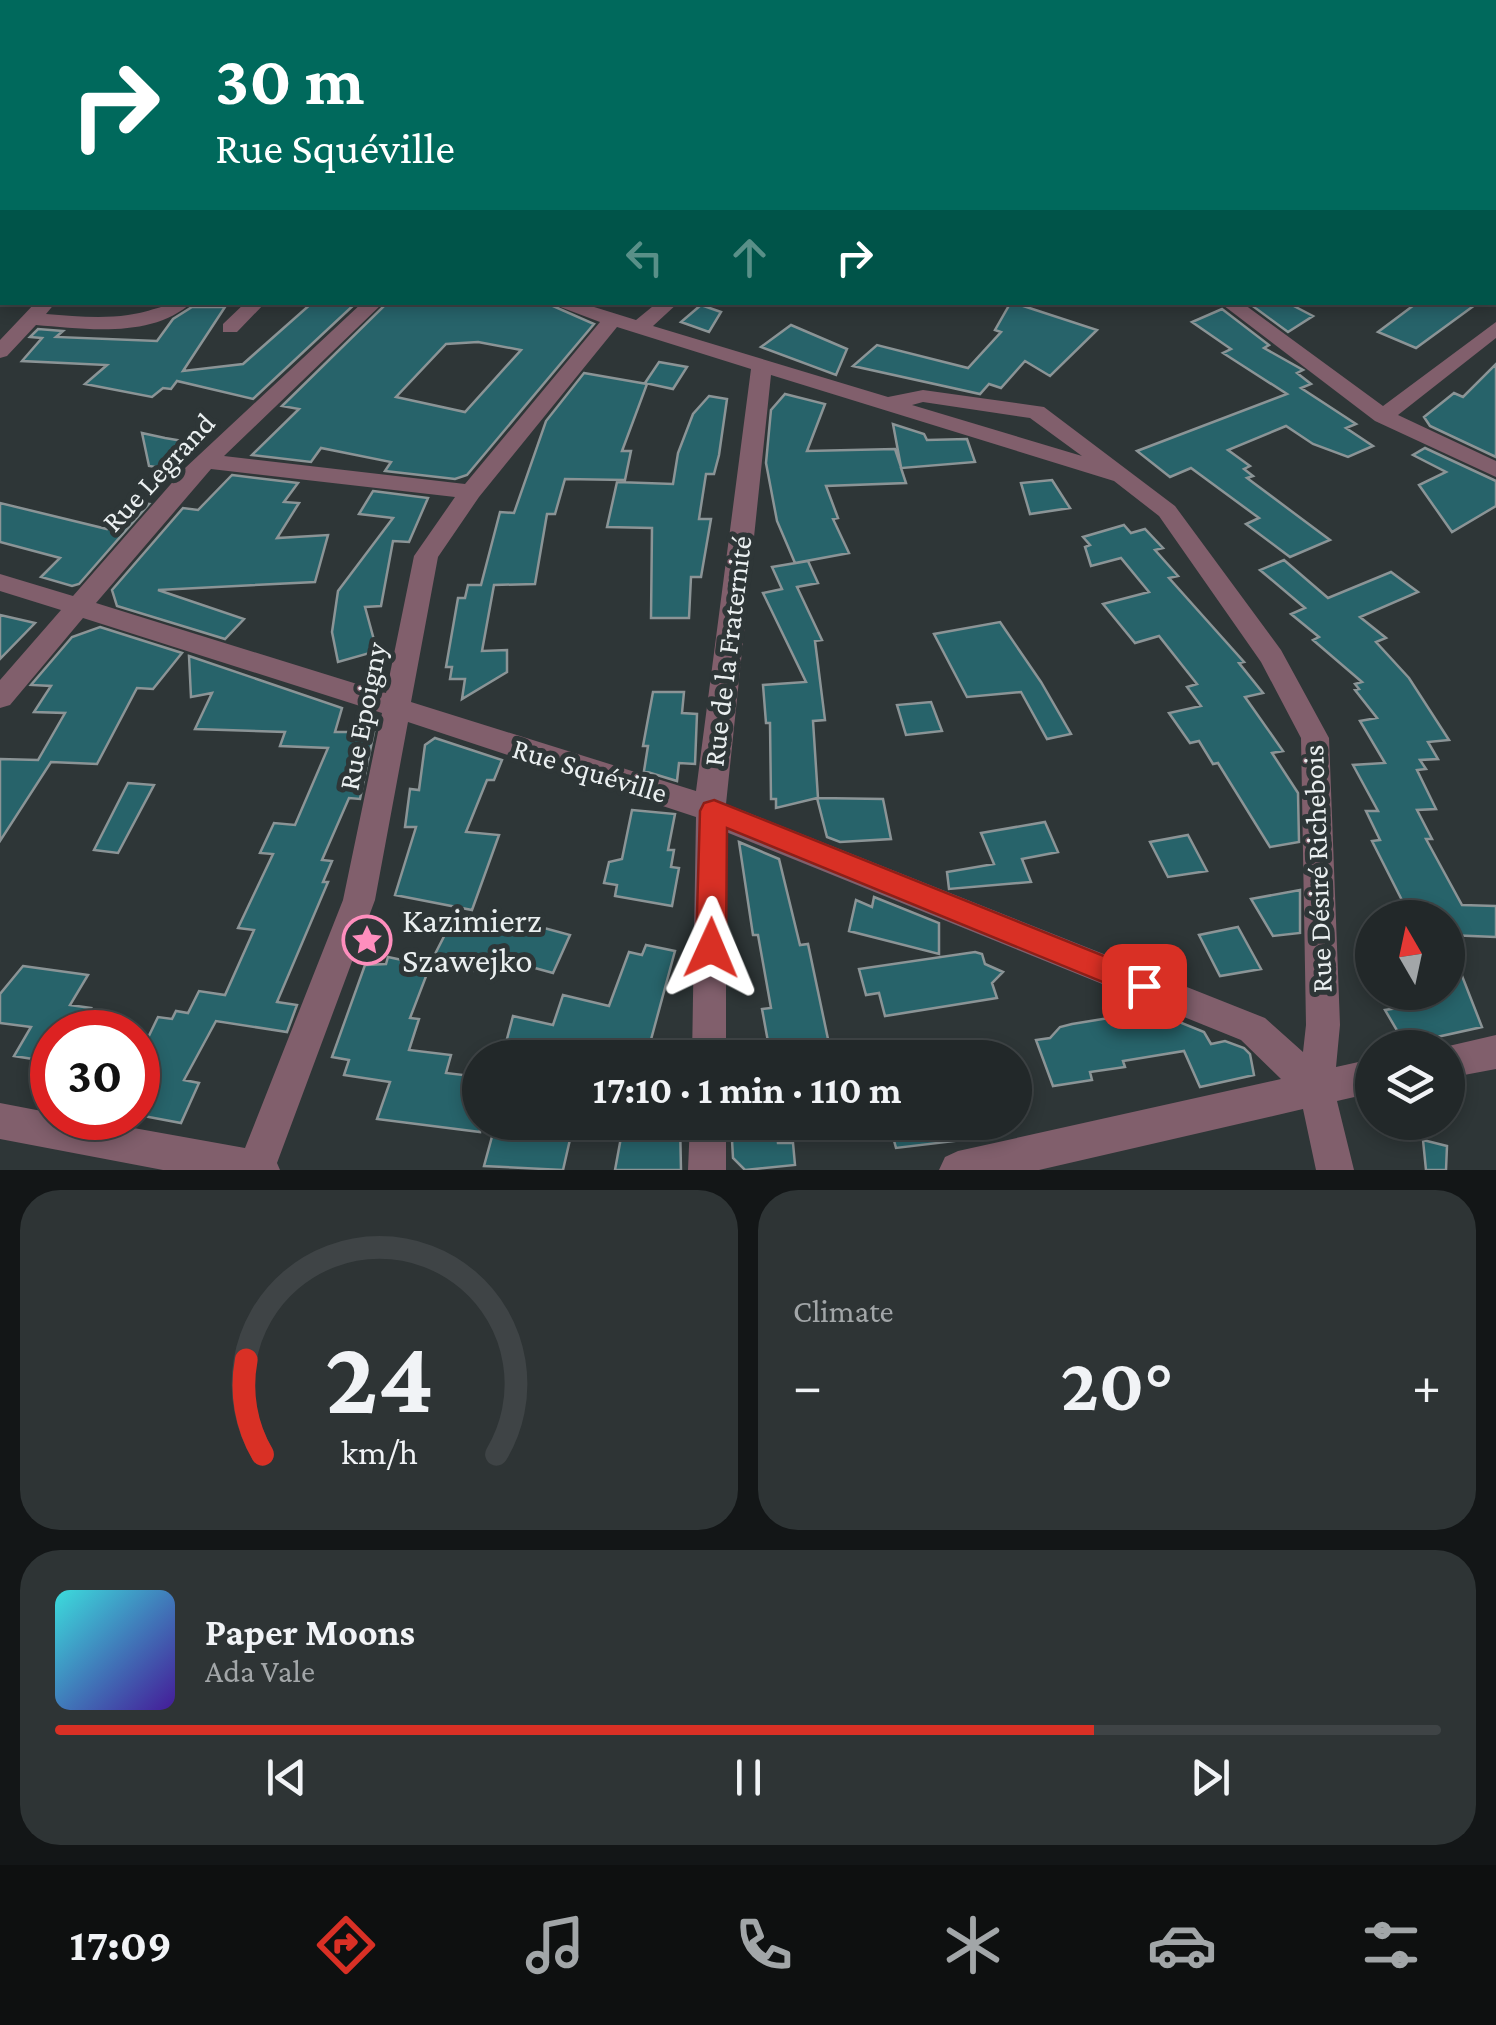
<!DOCTYPE html>
<html lang="en">
<head>
<meta charset="utf-8">
<style>
  body { margin:0; font-family:"Crimson Pro",serif; background:#2e3435; color:#f1f3f6; height:100vh; display:flex; flex-direction:column; font-size:38px; white-space:nowrap }
  * { box-sizing:border-box; margin:0 }
  p { font-size:32px; color:#a2a6a8 }
  .icon { flex:none; width:55px; height:55px; fill:none; stroke:currentColor; stroke-width:2; stroke-linecap:round; stroke-linejoin:round }
  .map { position:relative; height:1170px; overflow:hidden }
  .panel { display:flex; flex-direction:column; gap:20px; padding:20px; background:#131617; flex:1 }
  .panel>* { flex:none }
  .guide { position:absolute; left:0px; top:0px; width:1498px; height:305px; box-shadow:0 5px 15px #0003,0 0 0 2px #3f4446; background:#00695c; color:#fff; overflow:hidden }
  .needle { width:65px; rotate:351deg }
  .tools { position:absolute; left:1355px; top:900px; display:grid; gap:20px }
  .tools a { display:grid; place-items:center; width:110px; height:110px; border-radius:50%; background:#222829; box-shadow:0 5px 15px #0003,0 0 0 2px #3f4446; font-size:50px }
  .speed { position:absolute; left:30px; top:1010px; display:flex; gap:20px; font-size:50px; font-weight:700; text-align:center }
  .speed>* { display:grid; place-content:center; width:130px; height:130px; border-radius:50%; background:#222829; box-shadow:0 5px 15px #0003,0 0 0 2px #3f4446; line-height:1 }
  .speed .limit { border:15px solid #d22; background:#fff; color:#111 }
  .pin { position:absolute; display:grid; place-items:center; width:85px; height:85px; color:#fff; margin:-42px; border-radius:20px; box-shadow:0 5px 15px #0006 }
  .me { position:absolute; width:110px; margin:-55px; rotate:1deg; stroke-linejoin:round; filter:drop-shadow(0 0 8px #0008) }
  .turn { display:flex; align-items:center; gap:35px; height:210px; padding:0 50px; font-size:45px }
  .turn .icon { width:130px; height:130px; stroke-width:2.5 }
  .turn b { display:block; font-size:70px; line-height:85px }
  .lanes { display:flex; align-items:center; height:95px; padding:0 50px; background:#0003; justify-content:center; gap:50px; direction:ltr }
  .lanes .off { opacity:.35 }
  .big { font-size:75px; font-weight:700; line-height:1.1 }
  .panel .widget { flex:1; display:flex; flex-direction:column; justify-content:center; gap:15px; min-width:0; padding:0 35px; border-radius:40px; background:#2e3435 }
  .panel .dial { align-items:center; gap:0 }
  .dial svg { height:260px; overflow:visible; fill:none; stroke:#3f4446; stroke-width:7; stroke-linecap:round; text-anchor:middle }
  .dial text { fill:#f1f3f6; stroke:none }
  .song { display:flex; align-items:center; gap:30px }
  .cover { width:120px; height:120px; border-radius:15px; background:linear-gradient(135deg,hsl(180 70% 55%),hsl(260 70% 35%)) }
  .played { height:10px; border-radius:5px; background:linear-gradient(90deg,#d93025 75%,#3f4446 75%) }
  .keys { display:flex; justify-content:space-around; direction:ltr }
  .heat { display:flex; justify-content:space-between; align-items:center; font-size:55px; direction:ltr }
  .panel .tiles { flex:1; display:grid; gap:20px; grid-template-columns:1fr 1fr }
  .widget:last-child { grid-column:span 2 }
  .trip { position:absolute; left:462px; top:1040px; width:570px; height:100px; border-radius:50px; background:#222829; box-shadow:0 5px 15px #0003,0 0 0 2px #3f4446; font-weight:700; line-height:100px; text-align:center }
  .menu { display:flex; height:160px; justify-content:space-around; align-items:center; background:#0e1010; color:#a2a6a8 }
  .menu .icon { width:70px; height:70px }
  .menu .on { color:#d93025 }
  .menu b { font-size:45px; color:#f1f3f6 }
  .map>svg:first-child { display:block }
  .building { fill:#27636a; stroke:#8b9496; stroke-width:2.5; fill-rule:evenodd }
  .lines { fill:none; stroke-linecap:round; stroke-linejoin:round }
  .minor { fill:#815f6c; fill-rule:evenodd }
  .route { fill:#d93025; stroke:#8d1f18; stroke-width:2.5 }
  .labels { text-anchor:middle; dominant-baseline:central; stroke-width:10; stroke-linejoin:round; paint-order:stroke }
  .street-label { font-size:30px; fill:#eaeff0; stroke:#2e3637 }
  .near-poi-label { font-size:35px; fill:#eaeff0; stroke:#2e3637; text-anchor:start }
</style>
</head>
<body>
<div class="map">
<svg width="1496" height="1170" viewBox="0 0 1496 1170">
  <rect width="100%" height="100%" fill="#2e3637"/>
  <path class="building" d="M 313,302 L 357,302 L 253,399 L 177,381 L 171,389 L 163,388 L 152,397 L 85,384 L 107,365 L 22,361 L 42,338 L 30,337 L 38,329 L 63,331 L 56,337 L 157,341 L 173,319 L 192,307 L 225,307 L 183,371 L 243,364 Z
    M 388,302 L 544,302 L 594,324 L 467,475 L 455,479 L 385,471 L 391,462 L 321,448 L 311,462 L 252,455 L 299,409 L 282,406 ZM 478,342 L 521,350 L 465,412 L 396,397 L 446,344 Z
    M 1011,302 L 1097,330 L 1050,376 L 1025,361 L 1001,388 L 989,384 L 980,394 L 853,366 L 877,345 L 968,368 L 1001,332 L 995,330 Z
    M 1263,302 L 1286,302 L 1313,316 L 1288,332 L 1254,307 Z
    M 1418,302 L 1479,302 L 1416,348 L 1378,332 Z
    M 701,305 L 721,312 L 709,332 L 681,322 Z
    M 1222,309 L 1269,345 L 1264,348 L 1303,370 L 1297,373 L 1311,384 L 1301,388 L 1356,424 L 1346,428 L 1373,446 L 1348,457 L 1313,444 L 1286,426 L 1228,450 L 1250,466 L 1244,469 L 1253,476 L 1247,478 L 1330,540 L 1290,557 L 1246,524 L 1259,518 L 1191,468 L 1170,477 L 1137,451 L 1287,394 L 1223,353 L 1231,349 L 1192,322 Z
    M 791,325 L 847,349 L 836,375 L 761,347 Z
    M 659,362 L 687,367 L 673,389 L 645,383 Z
    M 1496,364 L 1496,457 L 1430,426 L 1424,417 L 1454,393 L 1463,397 Z
    M 584,373 L 647,384 L 622,451 L 631,451 L 625,480 L 565,479 L 555,514 L 547,514 L 535,584 L 494,585 L 482,651 L 507,650 L 507,672 L 462,699 L 465,679 L 450,679 L 452,667 L 446,667 L 458,598 L 465,598 L 468,585 L 481,585 L 500,512 L 514,513 L 546,421 Z
    M 785,394 L 825,404 L 807,451 L 895,449 L 901,467 L 893,424 L 924,434 L 927,440 L 967,439 L 975,462 L 901,468 L 906,483 L 826,486 L 838,518 L 833,519 L 849,553 L 795,563 L 777,521 L 766,463 L 771,410 Z
    M 709,396 L 727,399 L 719,455 L 714,474 L 706,474 L 699,519 L 711,519 L 701,577 L 691,577 L 689,618 L 651,618 L 652,528 L 607,527 L 617,482 L 673,484 L 678,453 L 693,414 Z
    M 142,433 L 165,438 L 189,442 L 162,468 L 149,466 Z
    M 1425,448 L 1496,481 L 1496,506 L 1452,532 L 1419,485 L 1446,472 L 1413,455 Z
    M 232,475 L 298,483 L 284,502 L 299,503 L 277,538 L 328,535 L 315,582 L 158,590 L 244,619 L 225,639 L 117,606 L 112,590 L 183,508 L 198,510 Z
    M 1052,480 L 1070,508 L 1030,514 L 1021,483 Z
    M 373,491 L 428,498 L 409,542 L 393,541 L 381,606 L 365,607 L 377,651 L 338,662 L 332,632 L 338,591 L 393,518 L 359,514 Z
    M 134,502 L 149,504 L 79,584 L 72,586 L 41,577 L 60,558 L 0,542 L 0,503 L 107,529 Z
    M 1124,525 L 1131,533 L 1145,529 L 1163,548 L 1155,550 L 1178,576 L 1169,578 L 1244,662 L 1239,663 L 1263,693 L 1245,697 L 1283,751 L 1272,753 L 1298,793 L 1299,842 L 1270,847 L 1218,763 L 1213,764 L 1199,741 L 1190,743 L 1169,713 L 1201,706 L 1187,687 L 1197,684 L 1159,636 L 1135,643 L 1103,604 L 1149,592 L 1121,558 L 1091,566 L 1085,547 L 1090,545 L 1083,537 Z
    M 1284,560 L 1328,598 L 1391,572 L 1418,592 L 1360,617 L 1386,638 L 1376,642 L 1409,678 L 1449,740 L 1428,742 L 1438,759 L 1420,760 L 1426,769 L 1417,770 L 1436,809 L 1417,810 L 1432,839 L 1426,839 L 1462,905 L 1496,906 L 1496,937 L 1448,935 L 1448,918 L 1411,918 L 1372,841 L 1380,840 L 1366,811 L 1378,811 L 1353,765 L 1385,763 L 1360,721 L 1377,718 L 1355,690 L 1359,689 L 1355,684 L 1362,682 L 1313,640 L 1319,637 L 1291,614 L 1305,608 L 1260,570 Z
    M 808,561 L 818,583 L 797,587 L 822,640 L 815,641 L 825,720 L 813,721 L 818,798 L 883,799 L 891,839 L 840,842 L 827,837 L 817,798 L 776,808 L 776,799 L 771,799 L 770,723 L 766,723 L 763,685 L 806,682 L 763,593 L 782,589 L 772,567 Z
    M 0,615 L 35,623 L 0,659 Z
    M 1000,622 L 1041,682 L 1071,734 L 1047,739 L 1021,692 L 967,697 L 934,634 Z
    M 100,627 L 182,653 L 153,689 L 137,688 L 97,764 L 51,762 L 0,841 L 0,759 L 38,760 L 65,713 L 34,712 L 51,686 L 31,685 L 72,637 Z
    M 189,656 L 342,708 L 335,732 L 374,732 L 360,799 L 349,798 L 322,860 L 332,861 L 323,882 L 328,882 L 277,1002 L 297,1005 L 287,1032 L 216,1021 L 184,1080 L 199,1083 L 181,1123 L 138,1115 L 138,1046 L 144,1046 L 158,1017 L 172,1019 L 176,1011 L 188,1013 L 199,991 L 225,995 L 254,930 L 238,928 L 273,854 L 260,853 L 274,823 L 295,825 L 328,748 L 280,746 L 285,732 L 195,729 L 212,693 L 191,697 Z
    M 653,692 L 684,692 L 682,713 L 697,714 L 695,764 L 679,763 L 677,781 L 644,771 L 648,746 L 643,746 Z
    M 931,702 L 942,731 L 906,735 L 897,705 Z
    M 435,738 L 502,760 L 494,780 L 487,780 L 466,832 L 499,835 L 472,910 L 395,895 L 416,827 L 405,827 L 410,789 L 419,790 L 425,745 Z
    M 128,783 L 154,785 L 118,853 L 94,850 Z
    M 632,810 L 675,814 L 668,850 L 674,850 L 671,867 L 679,868 L 672,906 L 615,896 L 617,885 L 604,883 L 609,862 L 622,859 Z
    M 1045,822 L 1058,852 L 1022,859 L 1031,882 L 949,889 L 947,872 L 994,864 L 981,833 Z
    M 1188,835 L 1207,871 L 1168,877 L 1150,842 Z
    M 739,842 L 779,859 L 800,945 L 808,944 L 832,1058 L 771,1058 L 762,1009 L 771,1008 L 758,935 L 753,935 Z
    M 1300,890 L 1300,933 L 1273,936 L 1251,899 Z
    M 874,897 L 939,923 L 939,954 L 849,931 L 856,900 L 872,907 Z
    M 455,915 L 528,934 L 533,925 L 570,935 L 553,973 L 495,957 L 486,974 L 432,960 Z
    M 1238,927 L 1261,969 L 1220,976 L 1199,935 Z
    M 1448,940 L 1482,1027 L 1405,1044 L 1385,1010 L 1404,1007 L 1395,992 L 1448,992 Z
    M 646,945 L 675,951 L 646,1058 L 502,1058 L 513,1016 L 553,1025 L 563,995 L 609,1006 L 629,952 L 642,955 Z
    M 975,952 L 982,954 L 985,964 L 1003,972 L 992,983 L 997,998 L 885,1016 L 879,993 L 866,995 L 859,969 Z
    M 388,957 L 430,966 L 410,1018 L 419,1019 L 409,1050 L 451,1055 L 446,1073 L 480,1077 L 480,1132 L 377,1119 L 390,1082 L 344,1075 L 349,1060 L 332,1057 L 365,965 L 386,964 Z
    M 23,966 L 88,975 L 70,1005 L 91,1008 L 78,1032 L 52,1032 L 52,1062 L 14,1056 L 31,1027 L 0,1023 L 0,994 Z
    M 1152,1011 L 1204,1032 L 1211,1044 L 1225,1041 L 1244,1048 L 1250,1054 L 1254,1075 L 1200,1087 L 1184,1051 L 1123,1061 L 1125,1067 L 1090,1072 L 1092,1080 L 1053,1086 L 1036,1040 L 1050,1038 L 1060,1027 L 1072,1024 Z
    M 496,1122 L 574,1122 L 563,1170 L 484,1166 Z
    M 640,1122 L 680,1122 L 681,1170 L 615,1170 L 622,1132 L 637,1135 Z
    M 731,1122 L 776,1122 L 778,1143 L 793,1143 L 795,1165 L 745,1170 L 733,1158 Z
    M 889,1122 L 979,1122 L 980,1138 L 896,1148 Z
    M 1423,1140 L 1447,1146 L 1446,1170 L 1426,1170 Z"/>
  <g class="lines">
    <path class="minor" d="M 531,0 L 550,0 L 551,2 L 532,2 Z
      M 850,0 L 890,0 L 891,2 L 851,2 Z
      M 1180,0 L 1194,0 L 1195,2 L 1181,2 Z
      M 1299,0 L 1317,0 L 1318,2 L 1300,2 Z
      M 0,3 L 2,3 L 2,11 L 0,11 Z
      M 1495,59 L 1496,59 L 1496,67 L 1495,67 Z
      M 1495,77 L 1496,77 L 1496,85 L 1495,85 Z
      M 1495,221 L 1496,221 L 1496,232 L 1495,232 Z
      M 0,233 L 2,233 L 2,243 L 0,243 Z
      M 36,302 L 56,302 L 46,314 C 73,316 101,319 128,315 C 152,312 167,302 192,302 C 153,339 85,329 36,325 L 7,356 L 0,358 L 0,340 Z
      M 246,302 L 266,302 L 237,332 L 223,332 L 223,324 Z
      M 363,302 L 384,302 L 224,456 L 465,484 L 600,322 L 547,302 L 578,302 L 636,320 L 658,302 L 679,302 L 653,326 L 888,397 L 923,390 L 1044,407 L 1175,506 L 1281,650 L 1329,738 L 1340,1025 L 1336,1067 L 1372,1059 L 1372,1093 L 1337,1101 L 1354,1170 L 1316,1170 L 1303,1109 L 1039,1170 L 939,1170 L 945,1157 L 958,1151 L 1281,1079 L 1241,1040 L 726,832 L 726,1058 L 692,1058 L 696,817 L 408,722 L 375,900 L 277,1163 L 280,1170 L 163,1170 L 0,1139 L 0,1103 L 52,1113 L 52,1118 L 78,1118 L 245,1148 L 343,900 L 382,713 L 83,618 L 10,705 L 0,708 L 0,680 L 61,610 L 0,591 L 0,574 L 73,596 L 184,469 ZM 617,327 L 751,369 L 696,791 L 411,702 L 438,557 L 479,497 ZM 771,375 L 1114,481 L 1159,516 L 1261,662 L 1301,738 L 1306,1025 L 1303,1052 L 1265,1018 L 726,804 ZM 923,402 L 1030,418 L 1082,456 L 912,405 ZM 211,469 L 455,497 L 414,556 L 386,693 L 96,603 Z
      M 1219,302 L 1241,302 L 1383,406 L 1496,322 L 1496,338 L 1398,415 L 1496,461 L 1496,477 L 1375,421 Z
      M 1496,1035 L 1496,1069 L 1448,1078 L 1448,1048 L 1440,1048 Z
      M 690,1122 L 726,1122 L 726,1170 L 688,1170 Z"/>
  </g>
  <path class="route" d="M 714,800 L 1154,976 L 1159,986 L 1154,995 L 1144,999 L 727,828 L 726,948 L 722,958 L 711,962 L 701,958 L 696,948 L 700,811 L 704,803 Z"/>
  <defs>
    <g id="sight-ring" transform="scale(2.5)"><circle r="9.5" fill="#2e3637" stroke="#fe8ebd" stroke-width="1.5"/><path d="M0-6L1.8-2.2L6-1.7L2.9 1.2L3.7 5.4L0 3.3L-3.7 5.4L-2.9 1.2L-6-1.7L-1.8-2.2Z" fill="#fe8ebd"/></g>
  </defs>
  <g fill-rule="evenodd">
    <use href="#sight-ring" x="367" y="940"/>
  </g>
  <g class="labels">
    <g class="street-label">
      <text transform="translate(158 472) rotate(-47)">Rue Legrand</text>
      <text transform="translate(727 651) rotate(-83)">Rue de la Fraternité</text>
      <text transform="translate(362 716) rotate(-79)">Rue Epoigny</text>
      <text transform="translate(590 770) rotate(17)">Rue Squéville</text>
      <text transform="translate(1317 869) rotate(-92)">Rue Désiré Richebois</text>
    </g>
    <g class="near-poi-label">
      <text x="402" y="920">Kazimierz<tspan x="402" dy="40">Szawejko</tspan></text>
    </g>
  </g>
</svg>
<div class="tools">
<a><svg class="needle" viewBox="-14 -14 28 28"><path d="M0-13l5 13h-10z" fill="#e53935"/><path d="M0 13l5-13h-10z" fill="#a2a6a8"/></svg></a>
<a><svg class="icon" aria-label="layers" viewBox="0 0 24 24"><path d="M12 4l9 5-9 5-9-5zM3 14l9 5 9-5"/></svg></a>
</div>
<div class="speed"><div class="limit">30</div></div>
<div class="pin" style="left:1144px;top:986px;background:#d93025"><svg class="icon" aria-label="arrive" viewBox="0 0 24 24"><path d="M6 21V4h12l-3 4 3 4H6"/></svg></div>
<svg class="me" style="left:711px;top:948px" viewBox="-20 -20 40 40"><path d="M0-17L14 15 0 8-14 15z" fill="#d93025" stroke="#fff" stroke-width="4"/></svg>
<div class="trip">17:10 · 1 min · 110 m</div>
<div class="guide">
<div class="turn"><svg class="icon" aria-label="right" viewBox="0 0 24 24"><path d="M7 20v-9h11M14 6l5 5-5 5"/></svg><div><b>30 m</b>Rue Squéville</div></div>
<div class="lanes"><svg class="icon off" aria-label="left" viewBox="0 0 24 24"><path d="M17 20v-9H6M10 6l-5 5 5 5"/></svg><svg class="icon off" aria-label="ahead" viewBox="0 0 24 24"><path d="M12 20V5M6 11l6-6 6 6"/></svg><svg class="icon" aria-label="right" viewBox="0 0 24 24"><path d="M7 20v-9h11M14 6l5 5-5 5"/></svg></div>
</div>
</div>
<section class="panel">
<div class="tiles">
<div class="widget dial"><svg viewBox="0 0 100 80">
<path d="M14 69A42 42 0 1 1 86 69"/>
<path d="M14 69A42 42 0 0 1 9 40" stroke="#d93025"/>
<text x="50" y="56" font-size="32" font-weight="700">24</text>
<text x="50" y="72" font-size="11">km/h</text>
</svg></div>
<div class="widget"><p>Climate</p>
<div class="heat"><a>−</a><b class="big">20°</b><a>+</a></div>
</div>
<div class="widget">
<div class="song"><i class="cover"></i><div><b>Paper Moons</b><p>Ada Vale</p></div></div>
<div class="played"></div>
<div class="keys"><svg class="icon" aria-label="previous" viewBox="0 0 24 24"><path d="M18 5L8 12l10 7zM5 5v14"/></svg><svg class="icon" aria-label="pause" viewBox="0 0 24 24"><path d="M8 5v14M16 5v14"/></svg><svg class="icon" aria-label="next" viewBox="0 0 24 24"><path d="M6 5l10 7-10 7zM19 5v14"/></svg></div>
</div>
</div>
</section>
<nav class="menu">
<b>17:09</b>
<svg class="icon on" aria-label="directions" viewBox="0 0 24 24"><path d="M12 3l9 9-9 9-9-9zM9 14v-3h6M13 9l2 2-2 2"/></svg>
<svg class="icon" aria-label="music" viewBox="0 0 24 24"><path d="M9 18V5l10-2v13"/><circle cx="6" cy="18" r="3"/><circle cx="16" cy="16" r="3"/></svg>
<svg class="icon" aria-label="phone" viewBox="0 0 24 24"><path d="M5 4h4l2 5-3 2q2 4 5 5l2-3 5 2v4C11 20 4 13 5 4z"/></svg>
<svg class="icon" aria-label="climate" viewBox="0 0 24 24"><path d="M12 3v18M4 7l16 10M4 17L20 7"/></svg>
<svg class="icon" aria-label="car" viewBox="0 0 24 24"><path d="M5 17H2v-5l4-1 3-4h7l3 4 3 1v5h-3M9 17h6M6 11h13"/><circle cx="7" cy="17" r="2"/><circle cx="17" cy="17" r="2"/></svg>
<svg class="icon" aria-label="filters" viewBox="0 0 24 24"><path d="M4 7h16M4 17h16"/><circle cx="9" cy="7" r="2"/><circle cx="15" cy="17" r="2"/></svg>
</nav>
</body>
</html>
